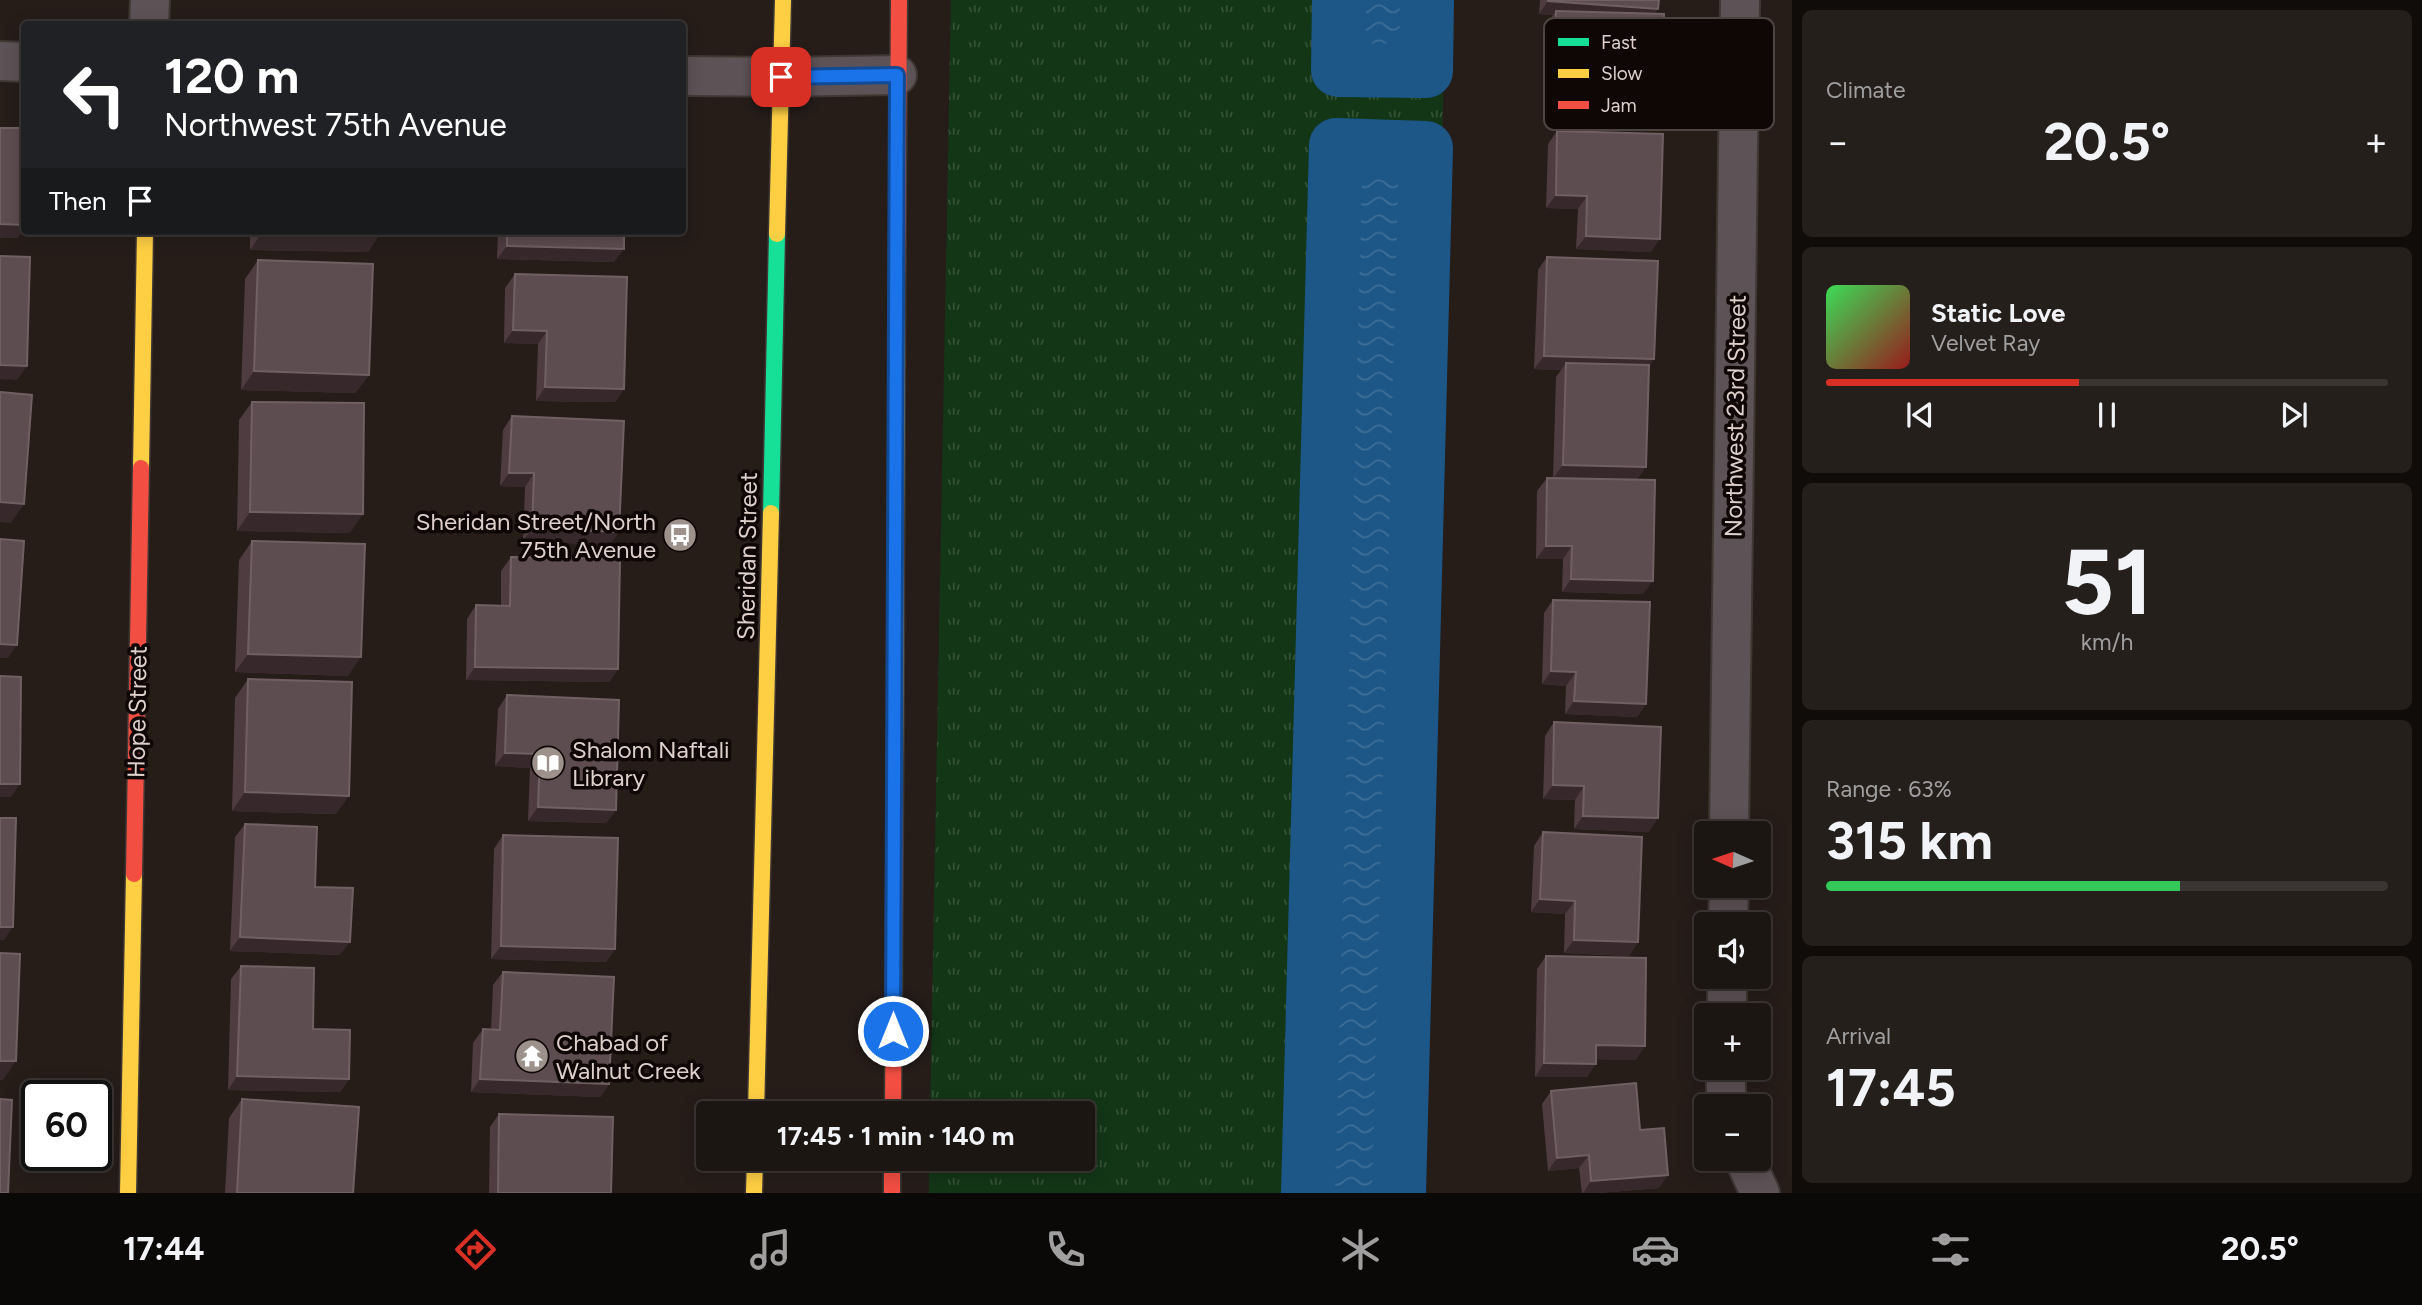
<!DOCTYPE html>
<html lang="en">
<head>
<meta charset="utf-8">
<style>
  body { margin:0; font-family:Figtree,sans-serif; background:#251f1c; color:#f1f3f6; height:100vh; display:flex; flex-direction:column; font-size:26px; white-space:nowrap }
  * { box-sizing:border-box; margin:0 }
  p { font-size:23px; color:#a09fa0 }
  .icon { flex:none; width:38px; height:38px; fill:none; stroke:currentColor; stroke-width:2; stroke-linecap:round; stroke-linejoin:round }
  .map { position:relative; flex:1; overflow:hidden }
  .drawer { display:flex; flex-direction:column; gap:10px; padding:10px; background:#0f0c0a; width:630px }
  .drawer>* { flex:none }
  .hud { position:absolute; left:21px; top:21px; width:665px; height:214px; border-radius:7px; box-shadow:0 4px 18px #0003,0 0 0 2px #3a3533; background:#202124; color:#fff; overflow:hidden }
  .needle { width:46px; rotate:273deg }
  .buttons { position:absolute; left:1694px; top:821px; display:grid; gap:14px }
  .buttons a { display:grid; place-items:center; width:77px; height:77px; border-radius:7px; background:#1c1613; box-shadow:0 4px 18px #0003,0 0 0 2px #3a3533; font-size:35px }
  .speed { position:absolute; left:21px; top:1080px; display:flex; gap:14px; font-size:35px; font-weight:700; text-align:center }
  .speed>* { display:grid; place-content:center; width:91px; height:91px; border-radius:50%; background:#1c1613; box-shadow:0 4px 18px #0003,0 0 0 2px #3a3533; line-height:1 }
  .speed .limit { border:4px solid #111; border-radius:10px; background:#fff; color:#111 }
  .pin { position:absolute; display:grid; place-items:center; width:60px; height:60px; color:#fff; margin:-30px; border-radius:14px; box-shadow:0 4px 10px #0006 }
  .me { position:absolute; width:77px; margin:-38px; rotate:0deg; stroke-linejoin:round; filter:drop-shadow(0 0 5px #0008) }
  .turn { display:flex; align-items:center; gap:24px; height:147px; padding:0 28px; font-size:32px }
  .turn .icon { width:91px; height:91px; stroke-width:2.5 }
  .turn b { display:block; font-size:49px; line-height:60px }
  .then { display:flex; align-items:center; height:66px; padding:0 28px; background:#0003; gap:14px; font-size:26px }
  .big { font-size:52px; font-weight:700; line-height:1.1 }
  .drawer .card { flex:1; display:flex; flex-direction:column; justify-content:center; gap:10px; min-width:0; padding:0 24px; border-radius:10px; background:#251f1c }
  .drawer .dial { align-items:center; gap:0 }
  .dial b { font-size:91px; line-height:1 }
  .song { display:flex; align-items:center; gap:21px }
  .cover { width:84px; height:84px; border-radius:10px; background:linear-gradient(135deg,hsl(130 70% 55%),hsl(0 70% 35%)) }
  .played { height:7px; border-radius:4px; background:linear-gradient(90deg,#d93025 45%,#3a3533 45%) }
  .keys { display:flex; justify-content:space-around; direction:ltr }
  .heat { display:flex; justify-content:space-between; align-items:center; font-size:38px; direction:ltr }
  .charge { height:10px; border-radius:5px; background:linear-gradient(90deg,#34c759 63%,#3a3533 0) }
  .trip { position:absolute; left:696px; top:1101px; width:399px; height:70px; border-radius:7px; background:#1c1613; box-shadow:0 4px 18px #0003,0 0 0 2px #3a3533; font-weight:700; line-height:70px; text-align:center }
  .tab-bar { display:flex; height:112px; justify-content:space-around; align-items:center; background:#0b0908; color:#a09fa0 }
  .tab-bar .icon { width:49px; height:49px }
  .tab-bar .on { color:#d93025 }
  .tab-bar b { font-size:32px; color:#f1f3f6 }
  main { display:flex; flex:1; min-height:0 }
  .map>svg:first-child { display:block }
  .grass { fill:url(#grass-tufts) }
  .water { fill:url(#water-waves) }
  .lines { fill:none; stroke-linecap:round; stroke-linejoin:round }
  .canal { stroke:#1c5788; stroke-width:54 }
  .street-casing { stroke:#3f3733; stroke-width:42 }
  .fast-casing { stroke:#3f3733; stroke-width:19 }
  .slow-casing { stroke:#3f3733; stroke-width:19 }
  .jam-casing { stroke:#3f3733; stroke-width:19 }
  .street { stroke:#5d5255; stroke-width:38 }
  .fast { stroke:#16e098; stroke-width:16 }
  .slow { stroke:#ffcf43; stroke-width:16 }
  .jam { stroke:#f24e42; stroke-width:16 }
  .wall { fill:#4e3c41 }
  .shaded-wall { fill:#37292b }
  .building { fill:#5d4c50; stroke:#716063; stroke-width:2 }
  .route-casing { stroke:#114b97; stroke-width:18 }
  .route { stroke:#1a73e8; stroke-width:12 }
  .labels { text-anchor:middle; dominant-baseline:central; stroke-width:7; stroke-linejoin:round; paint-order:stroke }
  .street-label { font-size:24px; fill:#ddcfca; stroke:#0f0705 }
  .poi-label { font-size:24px; fill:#ddcfca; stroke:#0f0705; text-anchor:start }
  .key { fill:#0f0705; stroke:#4d4340; stroke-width:2 }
  .key-label { font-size:19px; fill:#ddcfca }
</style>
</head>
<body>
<main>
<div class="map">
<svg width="1792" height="1193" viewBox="0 0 1792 1193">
  <defs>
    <pattern id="grass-tufts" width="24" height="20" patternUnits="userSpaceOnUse" patternTransform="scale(1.75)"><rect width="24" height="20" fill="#133617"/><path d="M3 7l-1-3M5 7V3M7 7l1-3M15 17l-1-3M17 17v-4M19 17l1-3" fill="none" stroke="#355237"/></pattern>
    <pattern id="water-waves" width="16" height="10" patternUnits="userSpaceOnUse" patternTransform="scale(1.75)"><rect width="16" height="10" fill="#1c5788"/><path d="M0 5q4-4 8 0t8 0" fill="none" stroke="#3d6e97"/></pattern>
  </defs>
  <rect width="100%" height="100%" fill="#261d19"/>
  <path class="grass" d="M 951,0 L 1445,0 L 1422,1193 L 929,1193 L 929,1159 L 1083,1158 L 1083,1113 L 930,1113 Z"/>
  <path class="water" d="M 1339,0 L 1427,0 L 1426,71 L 1338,70 Z
    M 1336,145 L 1426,148 L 1399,1193 L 1308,1193 Z"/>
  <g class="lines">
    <path class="canal" d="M 1339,0 L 1338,70 L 1426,71 L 1427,0
      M 1308,1193 L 1336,145 L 1426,148 L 1399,1193"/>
    <g class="street-casing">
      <path id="street" d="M 149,24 L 150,0
        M 0,61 L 24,62
        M 682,76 L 781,77 L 897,75
        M 1729,833 L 1740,0
        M 1728,924 L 1729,886
        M 1727,1015 L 1727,976
        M 1726,1068 L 1726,1092 L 1729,1106
        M 1744,1158 L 1760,1193"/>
    </g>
    <g class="fast-casing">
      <path id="fast" d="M 771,513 L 777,234"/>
    </g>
    <g class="slow-casing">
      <path id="slow" d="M 777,234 L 783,0
        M 141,468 L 145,231
        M 895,768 L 897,286
        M 756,1113 L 771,513
        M 128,1193 L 134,874
        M 754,1193 L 755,1158"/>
    </g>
    <g class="jam-casing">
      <path id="jam" d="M 897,286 L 899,0
        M 134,874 L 141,468
        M 893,1113 L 895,768
        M 892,1158 L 892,1193"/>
    </g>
    <use href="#street" class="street"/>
    <use href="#fast" class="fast"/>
    <use href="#slow" class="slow"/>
    <use href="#jam" class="jam"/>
  </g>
  <path class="wall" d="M 1540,0 L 1659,0 L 1655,14 L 1651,123 L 1570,120 L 1571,91 L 1545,91 L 1547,24 L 1553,15 L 1539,14 Z
    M 1557,131 L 1651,252 L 1576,249 L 1578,209 L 1546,208 L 1548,144 Z
    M 250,231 L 381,231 L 368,252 L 250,250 Z
    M 498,231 L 624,231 L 614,262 L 497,259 Z
    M 1547,257 L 1649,367 L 1637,480 L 1643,594 L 1562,592 L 1563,559 L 1536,559 L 1537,491 L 1547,478 L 1553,478 L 1556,377 L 1561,370 L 1534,369 L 1538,270 Z
    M 258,260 L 369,375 L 355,393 L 241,390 L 245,279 Z
    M 515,274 L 624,389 L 615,402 L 536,401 L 538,344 L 504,343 L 505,288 Z
    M 252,402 L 350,533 L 237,531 L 239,420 Z
    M 512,416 L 610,545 L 523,541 L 525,487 L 500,486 L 503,430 Z
    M 252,541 L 348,676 L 235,672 L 239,560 Z
    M 511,557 L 618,669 L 609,682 L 466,680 L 467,619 L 476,605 L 501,606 L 501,571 Z
    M 1553,600 L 1646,704 L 1637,717 L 1565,714 L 1566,686 L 1542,684 L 1544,613 Z
    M 248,679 L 336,814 L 232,811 L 235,698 Z
    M 507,695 L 616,810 L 606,823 L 528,821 L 530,768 L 495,766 L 498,709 Z
    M 1554,722 L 1649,832 L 1574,829 L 1575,800 L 1543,799 L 1545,736 Z
    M 245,824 L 315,887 L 340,955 L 230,951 L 235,837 Z
    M 1543,832 L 1638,942 L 1629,956 L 1564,953 L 1565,914 L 1531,912 L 1534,846 Z
    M 503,835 L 615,949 L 606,962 L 491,959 L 494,849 Z
    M 1546,956 L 1636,1060 L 1596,1059 L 1587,1077 L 1535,1077 L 1537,969 Z
    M 241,966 L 313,1029 L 349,1079 L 340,1092 L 228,1090 L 231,979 Z
    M 503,972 L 609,1084 L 600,1097 L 471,1092 L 473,1043 L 483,1029 L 491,1030 L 493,985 Z
    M 1551,1091 L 1640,1130 L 1659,1188 L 1598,1193 L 1582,1193 L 1579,1168 L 1548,1171 L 1542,1104 Z
    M 242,1099 L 353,1193 L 225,1193 L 229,1118 Z
    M 499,1114 L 611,1193 L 489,1193 L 490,1127 Z"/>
  <path class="shaded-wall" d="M 1548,1 L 1658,9 L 1649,22 L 1556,11 L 1553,15 L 1539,14 Z
    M 1554,77 L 1580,78 L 1571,91 L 1545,91 Z
    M 1580,107 L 1660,110 L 1651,123 L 1570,120 Z
    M 1556,195 L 1587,196 L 1578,209 L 1546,208 Z
    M 0,224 L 24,225 L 24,229 L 18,238 L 0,238 Z
    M 263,231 L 381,233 L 368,252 L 250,250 Z
    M 1586,236 L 1660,239 L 1651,252 L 1576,249 Z
    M 507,246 L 624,249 L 614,262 L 497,259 Z
    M 513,330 L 547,331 L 538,344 L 504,343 Z
    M 1544,356 L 1654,359 L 1645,373 L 1566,363 L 1561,370 L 1534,369 Z
    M 0,365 L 27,366 L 17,380 L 0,379 Z
    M 254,371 L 369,375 L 355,393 L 241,390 Z
    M 545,387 L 624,389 L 615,402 L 536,401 Z
    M 1563,465 L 1646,467 L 1637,480 L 1553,478 Z
    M 509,473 L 534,473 L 525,487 L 500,486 Z
    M 0,502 L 24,504 L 11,523 L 0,522 Z
    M 250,512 L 363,514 L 350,533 L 237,531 Z
    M 532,528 L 619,532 L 610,545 L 523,541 Z
    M 1546,546 L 1572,546 L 1563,559 L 1536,559 Z
    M 1571,579 L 1653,581 L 1643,594 L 1562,592 Z
    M 0,644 L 17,645 L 8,658 L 0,658 Z
    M 248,654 L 361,657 L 348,676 L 235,672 Z
    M 475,667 L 618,669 L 609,682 L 466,680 Z
    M 1551,671 L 1576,672 L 1566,686 L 1542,684 Z
    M 1574,701 L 1646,704 L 1637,717 L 1565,714 Z
    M 505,753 L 540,754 L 530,768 L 495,766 Z
    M 0,784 L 20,784 L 11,797 L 0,797 Z
    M 1553,785 L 1584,786 L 1575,800 L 1543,799 Z
    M 245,792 L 349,796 L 336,814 L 232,811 Z
    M 538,807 L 616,810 L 606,823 L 528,821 Z
    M 1583,816 L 1658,818 L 1649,832 L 1574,829 Z
    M 1540,899 L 1575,901 L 1565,914 L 1531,912 Z
    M 0,927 L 13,927 L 4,940 L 0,940 Z
    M 240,937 L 350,942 L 340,955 L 230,951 Z
    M 1574,940 L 1638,942 L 1629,956 L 1564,953 Z
    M 501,946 L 615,949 L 606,962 L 491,959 Z
    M 1596,1045 L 1645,1046 L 1636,1060 L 1587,1059 Z
    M 0,1061 L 16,1061 L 3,1080 L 0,1080 Z
    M 1544,1063 L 1596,1064 L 1587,1077 L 1535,1077 Z
    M 237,1076 L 349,1079 L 340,1092 L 228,1090 Z
    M 480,1079 L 609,1084 L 600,1097 L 471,1092 Z
    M 1589,1155 L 1579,1168 L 1548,1171 L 1557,1158 Z
    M 1668,1175 L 1659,1188 L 1598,1193 L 1583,1193 L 1591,1181 Z"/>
  <path class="building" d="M 1548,0 L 1659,0 L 1658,9 L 1548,1 Z
    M 1556,11 L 1664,14 L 1660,110 L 1580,107 L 1580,78 L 1554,77 Z
    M 0,128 L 24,128 L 24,225 L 0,224 Z
    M 1557,131 L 1663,134 L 1660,239 L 1586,236 L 1587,196 L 1556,195 Z
    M 263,231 L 381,231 L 381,233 Z
    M 507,231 L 624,231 L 624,249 L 507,246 Z
    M 0,256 L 30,257 L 27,366 L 0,365 Z
    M 1547,257 L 1658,261 L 1654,359 L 1544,356 Z
    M 258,260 L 373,264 L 369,375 L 254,371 Z
    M 515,274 L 627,277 L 624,389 L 545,387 L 547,331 L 513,330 Z
    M 1566,363 L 1649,365 L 1646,467 L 1563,465 Z
    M 0,392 L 32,395 L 24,504 L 0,502 Z
    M 252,402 L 364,403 L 363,514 L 250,512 Z
    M 512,416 L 624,421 L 619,532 L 532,528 L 534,473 L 509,473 Z
    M 1547,478 L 1655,480 L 1653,581 L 1571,579 L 1572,546 L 1546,546 Z
    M 0,539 L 24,541 L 17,645 L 0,644 Z
    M 252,541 L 365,544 L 361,657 L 248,654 Z
    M 511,557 L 620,559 L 618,669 L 475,667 L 476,605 L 510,606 Z
    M 1553,600 L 1650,602 L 1646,704 L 1574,701 L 1576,672 L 1551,671 Z
    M 0,676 L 21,677 L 20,784 L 0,784 Z
    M 248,679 L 352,682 L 349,796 L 245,792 Z
    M 507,695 L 619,700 L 616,810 L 538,807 L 540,754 L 505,753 Z
    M 1554,722 L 1661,727 L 1658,818 L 1583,816 L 1584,786 L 1553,785 Z
    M 0,818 L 16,818 L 13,927 L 0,927 Z
    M 245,824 L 317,827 L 315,887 L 353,888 L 350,942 L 240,937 Z
    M 1543,832 L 1642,837 L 1638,942 L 1574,940 L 1575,901 L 1540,899 Z
    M 503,835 L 618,838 L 615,949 L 501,946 Z
    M 0,953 L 20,954 L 16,1061 L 0,1061 Z
    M 1546,956 L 1646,958 L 1645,1046 L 1596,1045 L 1596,1064 L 1544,1063 Z
    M 241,966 L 314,968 L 313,1029 L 350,1030 L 349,1079 L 237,1076 Z
    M 503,972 L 614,977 L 609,1084 L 480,1079 L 483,1029 L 500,1030 Z
    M 1636,1083 L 1640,1130 L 1664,1128 L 1668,1175 L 1591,1181 L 1589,1155 L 1557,1158 L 1551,1091 Z
    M 0,1099 L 12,1100 L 8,1193 L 0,1193 Z
    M 242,1099 L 359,1107 L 353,1193 L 237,1193 Z
    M 499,1114 L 613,1117 L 611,1193 L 498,1193 Z"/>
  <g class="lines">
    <g class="route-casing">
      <path id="route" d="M 781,77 L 897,75 L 893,1031"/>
    </g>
    <use href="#route" class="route"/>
  </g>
  <defs>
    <g id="bus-disc" transform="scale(1.75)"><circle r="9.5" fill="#9d918c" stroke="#0f0705"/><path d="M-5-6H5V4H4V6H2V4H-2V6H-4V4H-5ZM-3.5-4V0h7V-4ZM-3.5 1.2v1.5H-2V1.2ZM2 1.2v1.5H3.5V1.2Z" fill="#fff"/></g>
    <g id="library-disc" transform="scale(1.75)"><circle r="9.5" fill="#9d918c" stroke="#0f0705"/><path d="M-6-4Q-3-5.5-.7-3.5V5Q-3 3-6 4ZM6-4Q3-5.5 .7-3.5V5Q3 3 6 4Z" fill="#fff"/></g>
    <g id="temple-disc" transform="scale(1.75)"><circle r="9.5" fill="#9d918c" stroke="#0f0705"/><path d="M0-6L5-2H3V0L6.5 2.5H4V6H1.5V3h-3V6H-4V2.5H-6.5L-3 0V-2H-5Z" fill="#fff"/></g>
  </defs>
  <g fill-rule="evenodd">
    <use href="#bus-disc" x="680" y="535"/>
    <use href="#library-disc" x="548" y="763"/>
    <use href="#temple-disc" x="532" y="1056"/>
  </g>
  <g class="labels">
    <g class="street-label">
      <text transform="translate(1735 416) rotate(-89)">Northwest 23rd Street</text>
      <text transform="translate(747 556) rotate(-89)">Sheridan Street</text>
      <text transform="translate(137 712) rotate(-89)">Hope Street</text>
    </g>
    <g class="poi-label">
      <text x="656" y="521" text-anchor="end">Sheridan Street/North<tspan x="656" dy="28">75th Avenue</tspan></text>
      <text x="572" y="749">Shalom Naftali<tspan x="572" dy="28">Library</tspan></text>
      <text x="556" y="1042">Chabad of<tspan x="556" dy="28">Walnut Creek</tspan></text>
    </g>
  </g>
  <rect x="1544" y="18" width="230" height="112" rx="10" class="key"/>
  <rect x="1558" y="38" width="31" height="8" fill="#16e098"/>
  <rect x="1558" y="69" width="31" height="9" fill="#ffcf43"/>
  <rect x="1558" y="101" width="31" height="8" fill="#f24e42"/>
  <g class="key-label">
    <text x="1601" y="49">Fast</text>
    <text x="1601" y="80">Slow</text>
    <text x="1601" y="112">Jam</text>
  </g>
</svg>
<div class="buttons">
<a><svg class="needle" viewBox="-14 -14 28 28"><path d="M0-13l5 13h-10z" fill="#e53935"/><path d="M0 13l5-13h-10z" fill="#a09fa0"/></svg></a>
<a><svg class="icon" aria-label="sound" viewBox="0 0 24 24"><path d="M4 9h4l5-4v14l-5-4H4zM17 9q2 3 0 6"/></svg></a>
<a>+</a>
<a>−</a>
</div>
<div class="speed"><div class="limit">60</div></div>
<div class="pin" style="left:781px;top:77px;background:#d93025"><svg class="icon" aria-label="arrive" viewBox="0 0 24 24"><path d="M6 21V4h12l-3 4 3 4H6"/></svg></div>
<svg class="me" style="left:893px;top:1031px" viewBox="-20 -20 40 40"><circle r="17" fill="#1a73e8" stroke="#fff" stroke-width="3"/><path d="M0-11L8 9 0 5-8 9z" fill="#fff"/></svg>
<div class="trip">17:45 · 1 min · 140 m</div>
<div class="hud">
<div class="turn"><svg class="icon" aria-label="left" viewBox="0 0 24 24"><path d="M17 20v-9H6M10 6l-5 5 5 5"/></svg><div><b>120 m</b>Northwest 75th Avenue</div></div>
<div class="then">Then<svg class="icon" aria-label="arrive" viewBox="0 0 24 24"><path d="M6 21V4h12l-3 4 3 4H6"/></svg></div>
</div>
</div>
<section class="drawer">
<div class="card"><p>Climate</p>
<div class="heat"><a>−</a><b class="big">20.5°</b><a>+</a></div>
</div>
<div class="card">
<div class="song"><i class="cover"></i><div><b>Static Love</b><p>Velvet Ray</p></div></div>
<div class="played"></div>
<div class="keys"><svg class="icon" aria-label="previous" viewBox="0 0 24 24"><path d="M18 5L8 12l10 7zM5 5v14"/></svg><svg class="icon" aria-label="pause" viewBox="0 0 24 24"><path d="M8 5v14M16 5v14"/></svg><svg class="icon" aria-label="next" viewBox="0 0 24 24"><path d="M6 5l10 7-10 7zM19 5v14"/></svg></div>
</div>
<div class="card dial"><b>51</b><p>km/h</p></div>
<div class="card"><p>Range · 63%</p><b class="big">315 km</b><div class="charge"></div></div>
<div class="card"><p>Arrival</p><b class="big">17:45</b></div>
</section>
</main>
<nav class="tab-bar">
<b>17:44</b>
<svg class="icon on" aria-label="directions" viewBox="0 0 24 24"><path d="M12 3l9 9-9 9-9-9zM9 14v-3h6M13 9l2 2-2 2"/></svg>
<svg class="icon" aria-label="music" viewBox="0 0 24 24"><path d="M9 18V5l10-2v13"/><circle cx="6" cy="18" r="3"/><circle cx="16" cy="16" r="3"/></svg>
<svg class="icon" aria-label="phone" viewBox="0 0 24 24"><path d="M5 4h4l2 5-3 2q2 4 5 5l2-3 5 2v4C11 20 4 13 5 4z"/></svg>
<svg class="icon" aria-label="climate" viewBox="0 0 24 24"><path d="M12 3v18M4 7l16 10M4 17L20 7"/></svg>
<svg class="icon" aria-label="car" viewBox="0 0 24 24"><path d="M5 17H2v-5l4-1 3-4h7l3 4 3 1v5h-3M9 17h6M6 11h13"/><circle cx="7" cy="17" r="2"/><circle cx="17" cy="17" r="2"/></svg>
<svg class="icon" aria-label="filters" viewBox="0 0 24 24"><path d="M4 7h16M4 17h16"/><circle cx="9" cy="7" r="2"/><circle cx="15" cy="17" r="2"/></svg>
<b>20.5°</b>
</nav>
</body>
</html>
